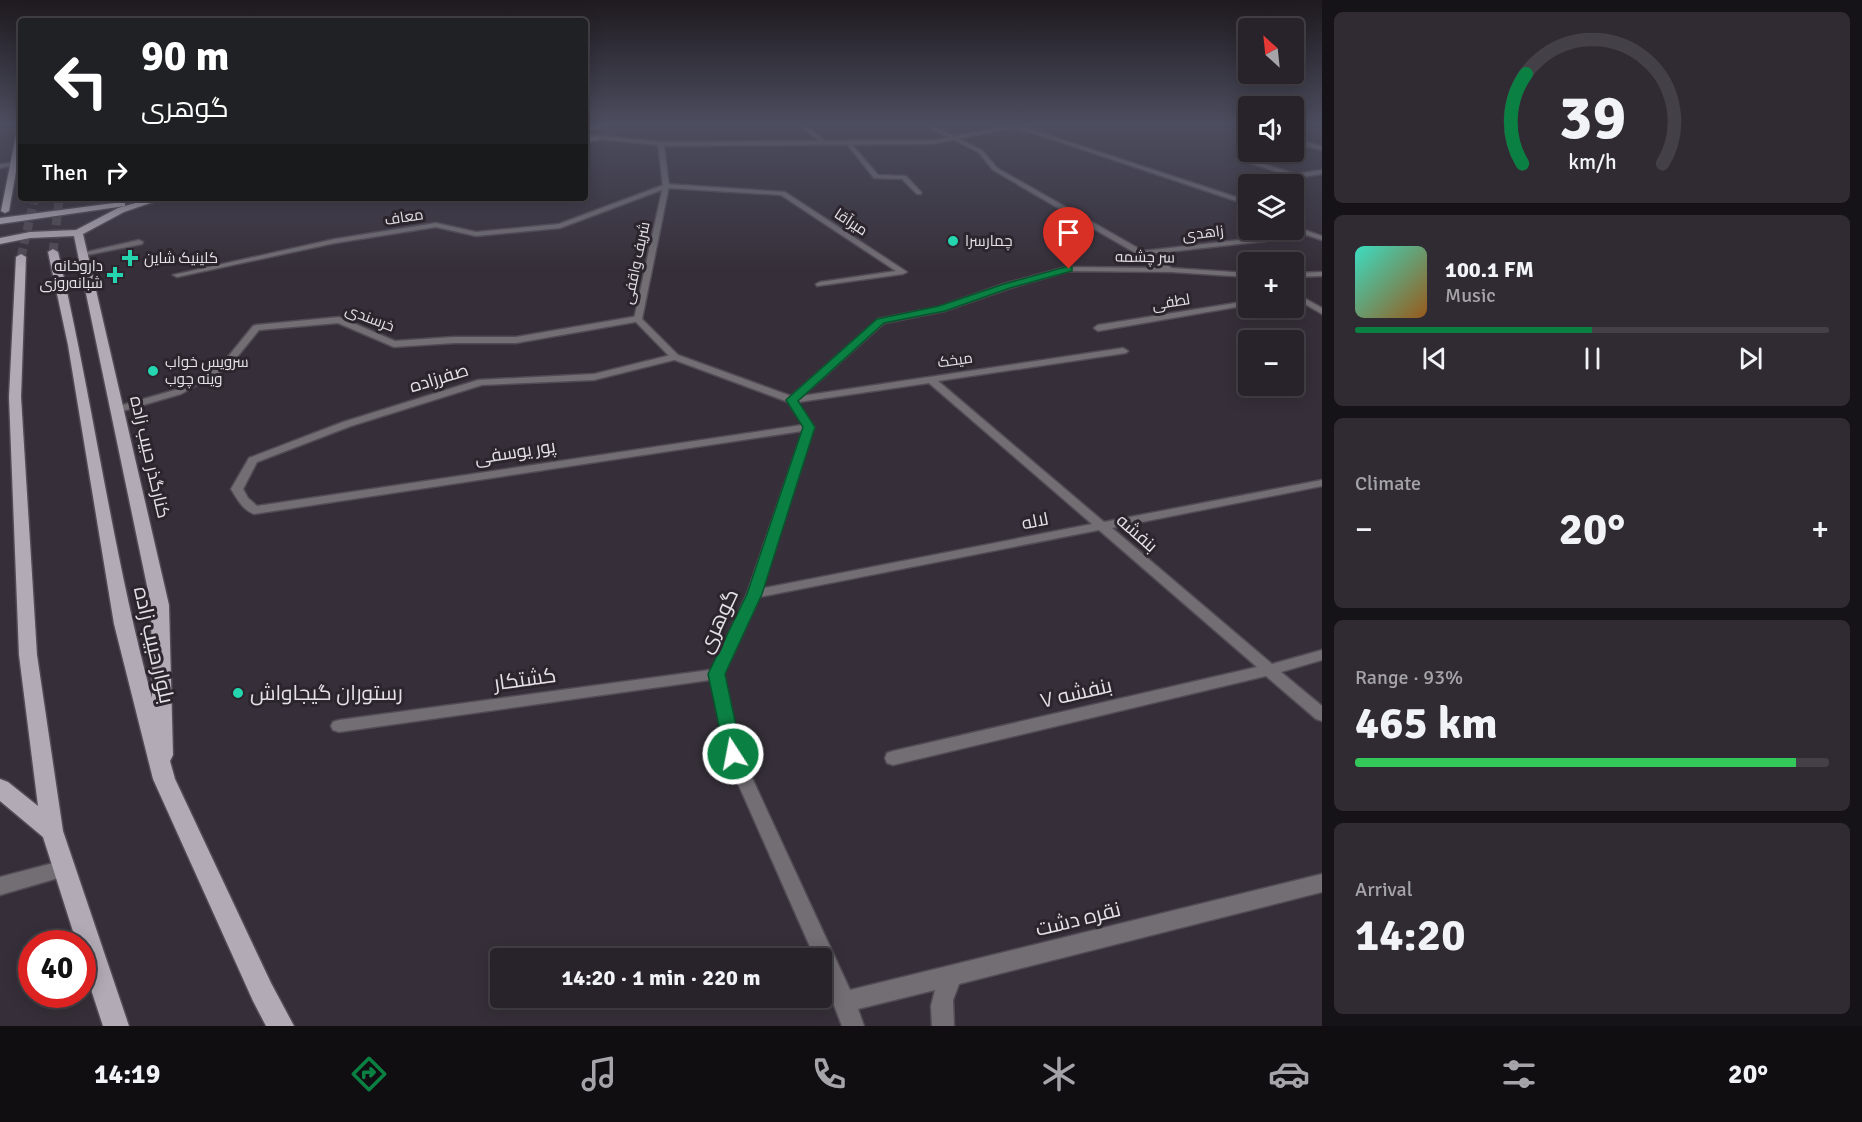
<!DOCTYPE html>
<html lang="en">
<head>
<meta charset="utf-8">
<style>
  body { margin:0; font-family:Signika,Cairo,sans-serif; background:#302b33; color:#f1f3f6; height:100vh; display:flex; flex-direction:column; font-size:22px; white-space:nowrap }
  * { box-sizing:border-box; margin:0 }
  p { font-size:20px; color:#a5a4a9 }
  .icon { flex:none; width:33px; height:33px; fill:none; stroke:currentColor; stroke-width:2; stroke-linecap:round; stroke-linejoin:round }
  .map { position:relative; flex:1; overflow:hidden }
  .details { display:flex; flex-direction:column; gap:12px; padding:12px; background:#161318; width:540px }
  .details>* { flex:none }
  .hud { position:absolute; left:18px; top:18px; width:570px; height:183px; border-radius:6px; box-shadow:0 3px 15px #0003,0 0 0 2px #444047; background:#202124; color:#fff; overflow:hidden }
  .needle { width:39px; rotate:333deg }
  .tools { position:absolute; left:1238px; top:18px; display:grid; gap:12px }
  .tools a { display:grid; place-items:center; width:66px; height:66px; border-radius:6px; background:#28232b; box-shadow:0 3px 15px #0003,0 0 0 2px #444047; font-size:30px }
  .speed { position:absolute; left:18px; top:930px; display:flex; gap:12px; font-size:30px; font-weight:700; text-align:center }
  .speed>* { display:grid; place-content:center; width:78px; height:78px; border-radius:50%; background:#28232b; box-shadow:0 3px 15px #0003,0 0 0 2px #444047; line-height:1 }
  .speed .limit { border:9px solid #d22; background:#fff; color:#111 }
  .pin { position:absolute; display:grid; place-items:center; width:51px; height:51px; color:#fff; margin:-62px -26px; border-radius:50% 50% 50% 0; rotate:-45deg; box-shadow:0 0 6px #0007 }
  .pin .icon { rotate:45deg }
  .me { position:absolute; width:66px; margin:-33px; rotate:349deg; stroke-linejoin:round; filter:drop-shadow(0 0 4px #0008) }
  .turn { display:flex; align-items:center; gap:21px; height:126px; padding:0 24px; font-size:27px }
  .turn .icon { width:78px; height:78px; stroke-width:2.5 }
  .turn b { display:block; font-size:42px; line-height:51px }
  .then { display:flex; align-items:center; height:57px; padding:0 24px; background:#0003; gap:12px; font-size:22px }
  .big { font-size:45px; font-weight:700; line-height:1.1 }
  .details .tile { flex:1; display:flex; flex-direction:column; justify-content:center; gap:9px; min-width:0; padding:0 21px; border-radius:9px; background:#302b33 }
  .details .dial { align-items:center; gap:0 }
  .dial svg { height:156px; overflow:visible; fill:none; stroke:#444047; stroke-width:7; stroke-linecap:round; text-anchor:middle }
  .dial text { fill:#f1f3f6; stroke:none }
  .song { display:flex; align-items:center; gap:18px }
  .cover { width:72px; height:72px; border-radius:9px; background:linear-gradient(135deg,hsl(170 70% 55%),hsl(30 70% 35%)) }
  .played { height:6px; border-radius:3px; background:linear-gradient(90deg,#0b8043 50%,#444047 50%) }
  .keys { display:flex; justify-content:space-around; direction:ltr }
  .heat { display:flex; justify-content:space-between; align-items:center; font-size:33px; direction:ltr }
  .charge { height:9px; border-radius:4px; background:linear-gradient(90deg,#34c759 93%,#444047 0) }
  .trip { position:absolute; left:490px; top:948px; width:342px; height:60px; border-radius:6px; background:#28232b; box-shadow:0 3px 15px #0003,0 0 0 2px #444047; font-weight:700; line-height:60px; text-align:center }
  .tabs { display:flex; height:96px; justify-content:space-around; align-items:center; background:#100e11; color:#a5a4a9 }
  .tabs .icon { width:42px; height:42px }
  .tabs .active { color:#0b8043 }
  .tabs b { font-size:27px; color:#f1f3f6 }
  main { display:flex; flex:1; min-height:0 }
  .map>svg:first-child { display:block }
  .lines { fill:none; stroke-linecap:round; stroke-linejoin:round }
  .primary-tunnel-far1 { stroke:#504a53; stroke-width:7; stroke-dasharray:7 4; stroke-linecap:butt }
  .primary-tunnel { stroke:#504a53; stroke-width:9; stroke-dasharray:9 4.5; stroke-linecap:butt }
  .minor-casing { stroke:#524b55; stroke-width:3 }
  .tertiary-casing { stroke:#524b55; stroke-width:3 }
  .secondary-casing { stroke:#524b55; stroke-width:3 }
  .primary-casing { stroke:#524b55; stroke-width:3 }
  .minor { fill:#726e74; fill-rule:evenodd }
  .tertiary { fill:#726e74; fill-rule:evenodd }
  .secondary { fill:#969098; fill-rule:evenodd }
  .primary { fill:#b2aab5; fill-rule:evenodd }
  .route { fill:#0b8043; stroke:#07532c; stroke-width:1.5 }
  .poi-dot { fill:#24d5af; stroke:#2c252e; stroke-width:2 }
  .labels { text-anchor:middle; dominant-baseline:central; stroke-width:6; stroke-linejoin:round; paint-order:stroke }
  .far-street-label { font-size:15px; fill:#e4e0e6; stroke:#2c252e }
  .far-poi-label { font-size:15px; fill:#e4e0e6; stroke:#2c252e; text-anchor:start }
  .street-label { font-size:18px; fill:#e4e0e6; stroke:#2c252e }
  .near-street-label { font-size:21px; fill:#e4e0e6; stroke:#2c252e }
  .near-poi-label { font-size:21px; fill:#e4e0e6; stroke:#2c252e; text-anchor:start }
</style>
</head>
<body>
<main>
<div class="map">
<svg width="1322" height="1026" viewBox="0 0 1322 1026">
  <rect width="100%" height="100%" fill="#362f39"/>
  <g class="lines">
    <path class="primary-tunnel-far1" d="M 33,201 L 34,198
      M 59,201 L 59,198"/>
    <path class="primary-tunnel" d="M 53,252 L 59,200
      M 21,257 L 34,200"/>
    <g class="minor-casing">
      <path id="minor" d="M 800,125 L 805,125 L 828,143 L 823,144 Z
        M 924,125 L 930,125 L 982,150 L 997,168 L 1143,251 L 1266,237 L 1270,239 L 1266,241 L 1149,254 L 1175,270 L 1168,272 L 993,170 L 978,152 Z
        M 1017,125 L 1248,201 L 1248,205 L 1012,126 Z
        M 1232,125 L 1248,127 L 1248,131 L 1232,126 Z
        M 1293,139 L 1322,146 L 1322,150 L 1293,143 Z
        M 849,141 L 878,175 L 906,176 L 921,192 L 921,194 L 917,194 L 902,179 L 874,178 L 846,143 Z
        M 1281,152 L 1293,152 L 1247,159 L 1296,174 L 1322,170 L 1322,174 L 1296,178 L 1237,159 Z
        M 0,164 L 12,163 L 15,165 L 0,168 Z
        M 666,184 L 785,192 L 907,272 L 903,274 L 817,286 L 816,284 L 820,282 L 896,271 L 781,195 L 667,188 L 560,228 L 476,236 L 436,227 L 335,243 L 177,277 L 173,275 L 335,239 L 436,223 L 476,232 L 559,224 Z
        M 1293,226 L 1322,236 L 1322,240 L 1291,230 L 1293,230 Z
        M 139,240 L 143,242 L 142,244 L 82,256 L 78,254 Z
        M 1293,292 L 1322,308 L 1322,314 L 1293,297 Z
        M 1248,301 L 1248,305 L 1098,331 L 1094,328 L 1098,325 Z
        M 638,316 L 642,319 L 641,321 L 516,343 L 454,343 L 394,347 L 338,323 L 259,330 L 229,367 L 181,394 L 116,413 L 111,410 L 112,408 L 175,390 L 223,363 L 253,326 L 256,325 L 339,317 L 395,341 L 454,337 L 516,337 Z
        M 1123,348 L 1128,351 L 1126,353 L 938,381 L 1104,522 L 1322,480 L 1322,486 L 1112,528 L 1272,664 L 1322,650 L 1322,660 L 1281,672 L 1322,706 L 1322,721 L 1316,719 L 1266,676 L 893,765 L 887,763 L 885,758 L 887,753 L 893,751 L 1257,667 L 1099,530 L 754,598 L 749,597 L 747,594 L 749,591 L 754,590 L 1092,524 L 929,383 L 792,403 L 788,402 L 788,398 Z
        M 675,354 L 680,357 L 678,359 L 594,380 L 482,385 L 351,426 L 257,462 L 243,489 L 248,498 L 257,506 L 809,424 L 814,427 L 809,430 L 254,514 C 243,510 237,499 231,489 L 249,458 L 343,422 L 478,380 L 594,374 Z
        M 717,669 L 722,670 L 724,674 L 722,678 L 717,679 L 339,732 L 333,730 L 331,726 L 333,722 L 339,720 Z
        M 65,860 L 72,862 L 74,868 L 72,874 L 0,895 L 0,877 Z"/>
    </g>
    <g class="tertiary-casing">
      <path id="tertiary" d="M 1014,125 L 1025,125 L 933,144 L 664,146 L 669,186 L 642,319 L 678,355 L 791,396 L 878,319 L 939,307 L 1004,284 L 1066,267 L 1171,268 L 1248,273 L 1248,277 L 1171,272 L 1069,271 L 1010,288 L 944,311 L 884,323 L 797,401 L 814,427 L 761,594 L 724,674 L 741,754 L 850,990 L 1322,874 L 1322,892 L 959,984 L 953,1000 L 954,1026 L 932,1026 L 931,1006 L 935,990 L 858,1009 L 864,1026 L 842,1026 L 822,974 L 822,958 L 815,958 L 725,754 L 710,674 L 747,594 L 804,427 L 788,402 L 672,359 L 635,321 L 634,319 L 663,186 L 658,145 L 585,138 L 585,134 L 661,142 L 933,140 Z
        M 1322,272 L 1322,276 L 1293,277 L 1293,273 Z"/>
    </g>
    <g class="secondary-casing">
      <path id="secondary" d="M 598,137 L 600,140 L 585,142 L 585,138 Z"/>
    </g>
    <g class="primary-casing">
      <path id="primary" d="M 18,125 L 21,125 L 21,143 L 9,211 L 5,213 L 1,211 Z
        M 595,125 L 609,125 L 585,131 L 585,127 Z
        M 153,198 L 162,199 L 124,212 L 83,234 L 169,605 L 173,755 L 170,761 L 175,779 L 271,983 L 294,1026 L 266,1026 L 253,1001 L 153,779 L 114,624 L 68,345 L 48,252 L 53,249 L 58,252 C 93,400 112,552 152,698 L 151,605 L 74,236 L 30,238 L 0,244 L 0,238 L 30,232 L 76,230 L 118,208 Z
        M 122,202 L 125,202 L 125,206 L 0,224 L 0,218 Z
        M 21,254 L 26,257 L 21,397 L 37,655 L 63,831 L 129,1026 L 103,1026 L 82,962 L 82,944 L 77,944 L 43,837 L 0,801 L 0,779 L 8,782 L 38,806 L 19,655 L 9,397 L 16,257 Z"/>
    </g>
    <use href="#minor" class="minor"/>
    <use href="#tertiary" class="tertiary"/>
    <use href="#secondary" class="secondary"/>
    <use href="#primary" class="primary"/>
  </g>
  <linearGradient id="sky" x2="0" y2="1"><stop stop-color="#1e1a1f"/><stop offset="0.46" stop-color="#4c4d5f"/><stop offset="1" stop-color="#4c4d5f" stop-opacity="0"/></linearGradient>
  <rect width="1322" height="269" fill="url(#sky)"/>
  <path class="route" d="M 1069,266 L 1072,267 L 1072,271 L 1010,288 L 945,311 L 884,323 L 798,401 L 815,427 L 762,594 L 725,674 L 742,754 L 739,759 L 733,761 L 726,759 L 708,674 L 747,594 L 803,427 L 786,400 L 788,398 L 877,319 L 939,306 L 1004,284 Z"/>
  <g class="poi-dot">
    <circle cx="953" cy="241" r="6"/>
    <path d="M127 249h6v6h6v6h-6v6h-6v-6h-6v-6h6z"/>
    <path d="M112 266h6v6h6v6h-6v6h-6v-6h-6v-6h6z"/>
    <circle cx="153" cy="371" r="6"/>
    <circle cx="238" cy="693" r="6"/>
  </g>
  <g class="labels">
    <g class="far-street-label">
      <text transform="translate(404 217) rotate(-9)">معاف</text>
      <text transform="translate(851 222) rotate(33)">میرآقا</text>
      <text transform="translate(1203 233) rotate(-7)">زاهدی</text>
      <text transform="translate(1145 257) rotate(1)">سر چشمه</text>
      <text transform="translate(636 263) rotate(-78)">شریف واقفی</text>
      <text transform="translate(1171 302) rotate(-9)">لطفی</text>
      <text transform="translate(370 318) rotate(21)">خرسندی</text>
      <text transform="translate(955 360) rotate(-8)">میخک</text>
    </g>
    <g class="far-poi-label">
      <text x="965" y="241">چمارسرا</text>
      <text x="144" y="258">کلینیک شاین</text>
      <text x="103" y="266" text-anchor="end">داروخانه<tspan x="103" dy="17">شبانه‌روزی</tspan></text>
      <text x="165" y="362">سرویس خواب<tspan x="165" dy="17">وینه چوب</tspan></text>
    </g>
    <g class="street-label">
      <text transform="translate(439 378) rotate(-17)">صفرزاده</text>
      <text transform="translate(515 452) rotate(-9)">پور یوسفی</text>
      <text transform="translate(150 457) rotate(77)">کنارگذر حبیب زاده</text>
      <text transform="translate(1035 521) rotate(-11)">لاله</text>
      <text transform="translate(1137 533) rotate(41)">بنفشه</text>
    </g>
    <g class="near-street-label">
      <text transform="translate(718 621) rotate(-65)">گوهری</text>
      <text transform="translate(154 645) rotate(77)">بلوار حبیب زاده</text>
      <text transform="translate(525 679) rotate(-8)">کشتکار</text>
      <text transform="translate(1076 693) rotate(-13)">بنفشه ۷</text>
      <text transform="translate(1078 919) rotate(-14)">نقره دشت</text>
    </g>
    <g class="near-poi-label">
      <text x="250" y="693">رستوران گیجاواش</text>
    </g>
  </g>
</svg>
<div class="tools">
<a><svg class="needle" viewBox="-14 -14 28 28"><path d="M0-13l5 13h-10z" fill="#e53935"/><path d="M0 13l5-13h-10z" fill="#a5a4a9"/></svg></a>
<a><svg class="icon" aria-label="sound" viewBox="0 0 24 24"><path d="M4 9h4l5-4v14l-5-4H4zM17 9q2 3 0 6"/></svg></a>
<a><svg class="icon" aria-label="layers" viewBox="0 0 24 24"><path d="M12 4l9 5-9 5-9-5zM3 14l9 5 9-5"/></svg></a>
<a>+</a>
<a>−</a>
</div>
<div class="speed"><div class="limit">40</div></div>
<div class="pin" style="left:1069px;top:269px;background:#d93025"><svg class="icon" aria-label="arrive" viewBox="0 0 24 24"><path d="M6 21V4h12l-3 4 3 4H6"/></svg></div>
<svg class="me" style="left:733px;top:754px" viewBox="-20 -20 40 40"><circle r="17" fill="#0b8043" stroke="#fff" stroke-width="3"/><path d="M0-11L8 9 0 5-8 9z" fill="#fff"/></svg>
<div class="trip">14:20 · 1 min · 220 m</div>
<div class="hud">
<div class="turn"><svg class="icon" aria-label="left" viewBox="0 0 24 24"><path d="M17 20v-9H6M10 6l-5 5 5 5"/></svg><div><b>90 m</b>گوهری</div></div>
<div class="then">Then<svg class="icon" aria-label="right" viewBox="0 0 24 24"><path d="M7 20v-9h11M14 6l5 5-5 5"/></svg></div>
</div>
</div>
<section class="details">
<div class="tile dial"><svg viewBox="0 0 100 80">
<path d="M14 69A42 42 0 1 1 86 69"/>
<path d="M14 69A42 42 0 0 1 16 23" stroke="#0b8043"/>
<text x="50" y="56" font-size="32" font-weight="700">39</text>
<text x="50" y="72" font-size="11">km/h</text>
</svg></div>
<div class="tile">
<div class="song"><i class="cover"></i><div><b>100.1 FM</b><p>Music</p></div></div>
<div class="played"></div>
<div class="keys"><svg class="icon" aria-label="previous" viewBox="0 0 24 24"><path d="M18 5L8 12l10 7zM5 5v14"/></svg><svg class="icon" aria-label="pause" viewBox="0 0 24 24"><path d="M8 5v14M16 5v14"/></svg><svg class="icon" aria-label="next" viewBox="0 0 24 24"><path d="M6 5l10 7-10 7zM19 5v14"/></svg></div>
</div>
<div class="tile"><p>Climate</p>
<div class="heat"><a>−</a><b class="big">20°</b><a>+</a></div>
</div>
<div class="tile"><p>Range · 93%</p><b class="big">465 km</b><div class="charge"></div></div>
<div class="tile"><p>Arrival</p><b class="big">14:20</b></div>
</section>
</main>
<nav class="tabs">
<b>14:19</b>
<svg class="icon active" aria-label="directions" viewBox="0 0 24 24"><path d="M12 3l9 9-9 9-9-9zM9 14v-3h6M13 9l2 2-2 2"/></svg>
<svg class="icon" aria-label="music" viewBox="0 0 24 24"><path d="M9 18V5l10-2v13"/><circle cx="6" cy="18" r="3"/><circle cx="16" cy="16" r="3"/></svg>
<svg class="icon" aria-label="phone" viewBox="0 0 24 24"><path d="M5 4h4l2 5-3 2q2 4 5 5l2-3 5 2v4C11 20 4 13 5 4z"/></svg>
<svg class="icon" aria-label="climate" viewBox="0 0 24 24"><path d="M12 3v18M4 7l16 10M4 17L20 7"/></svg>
<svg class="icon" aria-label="car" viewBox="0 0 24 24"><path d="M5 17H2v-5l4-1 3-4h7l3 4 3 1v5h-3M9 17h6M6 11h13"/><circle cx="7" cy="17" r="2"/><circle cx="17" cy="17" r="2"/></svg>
<svg class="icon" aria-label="filters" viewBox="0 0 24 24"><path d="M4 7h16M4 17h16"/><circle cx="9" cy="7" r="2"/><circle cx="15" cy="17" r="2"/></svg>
<b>20°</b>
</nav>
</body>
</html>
